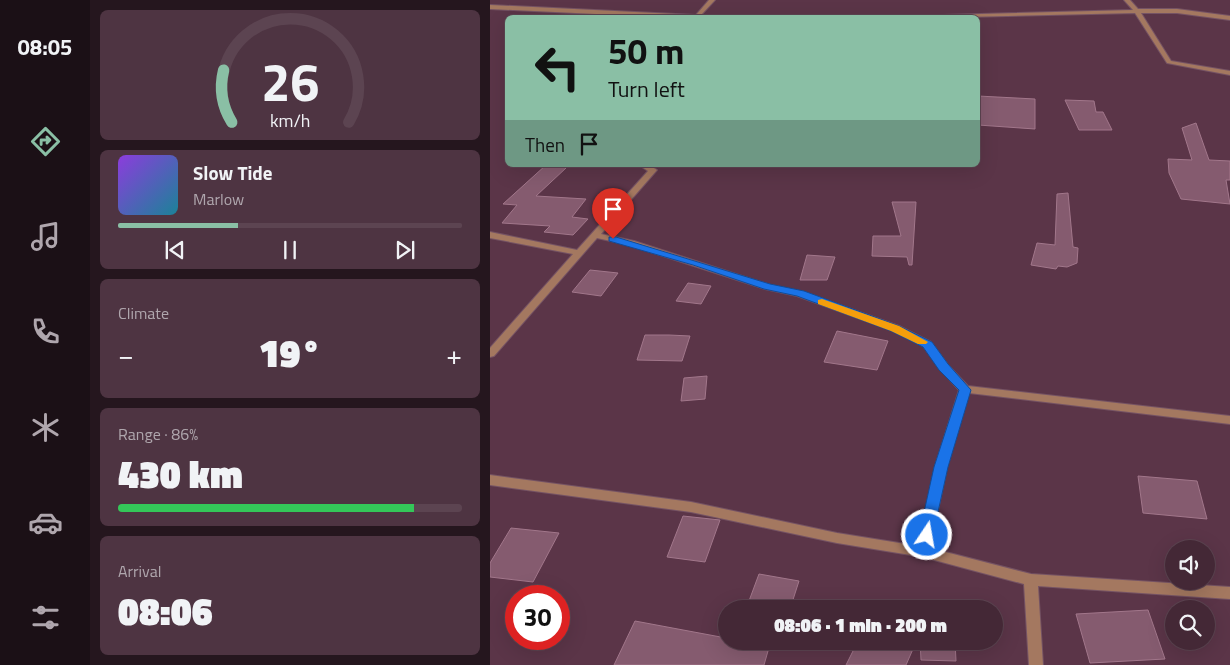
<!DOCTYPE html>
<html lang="en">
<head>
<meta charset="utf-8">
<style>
  body { margin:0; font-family:"Titillium Web",sans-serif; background:#4e3442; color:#f1f3f6; height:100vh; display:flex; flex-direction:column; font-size:19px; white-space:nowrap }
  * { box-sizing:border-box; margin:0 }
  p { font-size:16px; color:#afa6ad }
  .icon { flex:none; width:28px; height:28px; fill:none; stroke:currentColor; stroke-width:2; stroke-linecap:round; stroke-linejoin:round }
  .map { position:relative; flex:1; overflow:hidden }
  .panel { display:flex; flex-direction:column; gap:10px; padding:10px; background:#25161e; width:400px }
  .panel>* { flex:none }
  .top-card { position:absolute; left:15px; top:15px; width:475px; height:152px; border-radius:8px; box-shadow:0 5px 20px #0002,0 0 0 1px #5c4451; background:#8abfa5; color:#111; overflow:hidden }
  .controls { position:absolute; left:675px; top:540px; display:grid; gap:10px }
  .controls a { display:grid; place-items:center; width:50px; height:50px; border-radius:50%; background:#442836; box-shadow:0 5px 20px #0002,0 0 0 1px #5c4451; font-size:25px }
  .speed { position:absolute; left:15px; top:585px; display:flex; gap:10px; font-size:25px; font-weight:700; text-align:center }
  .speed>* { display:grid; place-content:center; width:65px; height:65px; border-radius:50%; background:#442836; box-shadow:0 5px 20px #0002,0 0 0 1px #5c4451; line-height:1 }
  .speed .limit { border:8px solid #d22; background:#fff; color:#111 }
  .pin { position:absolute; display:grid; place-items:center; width:42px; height:42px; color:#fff; margin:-51px -21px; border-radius:50% 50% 50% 0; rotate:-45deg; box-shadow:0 0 5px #0007 }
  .pin .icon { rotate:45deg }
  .me { position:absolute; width:55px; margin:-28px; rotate:12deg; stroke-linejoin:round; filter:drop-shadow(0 0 4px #0008) }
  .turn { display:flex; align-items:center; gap:18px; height:105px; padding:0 20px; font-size:22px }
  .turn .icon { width:65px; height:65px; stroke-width:2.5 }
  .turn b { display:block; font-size:35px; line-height:42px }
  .then { display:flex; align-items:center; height:48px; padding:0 20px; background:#0003; gap:10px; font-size:19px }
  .big { font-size:38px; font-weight:800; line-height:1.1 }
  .panel .card { flex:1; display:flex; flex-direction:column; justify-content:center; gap:8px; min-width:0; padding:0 18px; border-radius:8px; background:#4e3442 }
  .panel .dial { align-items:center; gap:0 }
  .dial svg { height:130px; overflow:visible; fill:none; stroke:#5c4451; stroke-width:7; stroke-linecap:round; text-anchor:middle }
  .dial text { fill:#f1f3f6; stroke:none }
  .song { display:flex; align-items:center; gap:15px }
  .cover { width:60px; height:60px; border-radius:8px; background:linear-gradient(135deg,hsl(270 70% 55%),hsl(190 70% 35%)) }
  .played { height:5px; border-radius:2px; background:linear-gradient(90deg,#8abfa5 35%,#5c4451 35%) }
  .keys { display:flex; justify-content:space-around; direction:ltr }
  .heat { display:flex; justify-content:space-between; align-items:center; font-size:28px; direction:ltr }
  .charge { height:8px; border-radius:4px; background:linear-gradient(90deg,#34c759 86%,#5c4451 0) }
  .trip { position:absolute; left:228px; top:600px; width:285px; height:50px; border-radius:25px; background:#442836; box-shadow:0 5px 20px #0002,0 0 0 1px #5c4451; font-weight:800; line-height:50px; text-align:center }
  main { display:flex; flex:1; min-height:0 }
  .tabs { display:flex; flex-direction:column; width:90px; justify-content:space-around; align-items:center; background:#1b1016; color:#afa6ad }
  .tabs .icon { width:35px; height:35px }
  .tabs .on { color:#8abfa5 }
  .tabs b { font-size:22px; color:#f1f3f6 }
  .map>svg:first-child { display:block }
  .building { fill:#855b6f; stroke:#a2778b }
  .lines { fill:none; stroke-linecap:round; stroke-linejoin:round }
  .minor-casing { stroke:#755364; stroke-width:2 }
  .minor { fill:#a47860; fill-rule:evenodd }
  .route { fill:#1a73e8; stroke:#114b97 }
  .slow { fill:#f59e0b }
</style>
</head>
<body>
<main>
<nav class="tabs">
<b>08:05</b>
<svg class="icon on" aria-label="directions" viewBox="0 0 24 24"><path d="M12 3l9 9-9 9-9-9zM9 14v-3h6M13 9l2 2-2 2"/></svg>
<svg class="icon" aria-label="music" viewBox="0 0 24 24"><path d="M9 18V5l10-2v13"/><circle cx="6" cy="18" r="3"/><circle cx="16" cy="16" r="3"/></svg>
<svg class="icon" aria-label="phone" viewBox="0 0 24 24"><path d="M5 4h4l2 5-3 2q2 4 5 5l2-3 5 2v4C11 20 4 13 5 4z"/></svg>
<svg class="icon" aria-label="climate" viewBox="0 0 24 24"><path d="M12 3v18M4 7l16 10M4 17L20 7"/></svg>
<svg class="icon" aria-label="car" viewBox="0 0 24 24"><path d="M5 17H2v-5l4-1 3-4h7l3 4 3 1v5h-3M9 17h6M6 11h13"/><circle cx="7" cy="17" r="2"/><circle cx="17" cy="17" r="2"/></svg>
<svg class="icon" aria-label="filters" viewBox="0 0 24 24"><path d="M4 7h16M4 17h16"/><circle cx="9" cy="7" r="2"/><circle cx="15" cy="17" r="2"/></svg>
</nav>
<section class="panel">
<div class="card dial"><svg viewBox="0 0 100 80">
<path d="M14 69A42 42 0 1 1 86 69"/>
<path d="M14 69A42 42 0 0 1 9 37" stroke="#8abfa5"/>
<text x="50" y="56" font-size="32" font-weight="700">26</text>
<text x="50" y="72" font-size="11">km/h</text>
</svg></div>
<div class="card">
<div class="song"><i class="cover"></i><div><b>Slow Tide</b><p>Marlow</p></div></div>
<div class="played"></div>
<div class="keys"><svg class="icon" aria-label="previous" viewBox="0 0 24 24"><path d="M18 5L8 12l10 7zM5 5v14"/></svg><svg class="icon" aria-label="pause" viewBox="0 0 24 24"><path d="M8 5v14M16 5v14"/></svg><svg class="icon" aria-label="next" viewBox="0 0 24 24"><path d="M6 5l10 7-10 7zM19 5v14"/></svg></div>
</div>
<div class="card"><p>Climate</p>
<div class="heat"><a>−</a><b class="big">19°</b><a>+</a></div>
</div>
<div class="card"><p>Range · 86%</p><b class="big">430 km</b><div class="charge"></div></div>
<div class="card"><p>Arrival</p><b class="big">08:06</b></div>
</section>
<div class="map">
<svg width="740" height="665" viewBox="0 0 740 665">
  <rect width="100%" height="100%" fill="#5b3548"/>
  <path class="building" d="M 488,96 L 545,99 L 545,129 L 488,125 Z
    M 575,100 L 604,101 L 606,112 L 613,112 L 622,130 L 589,130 Z
    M 706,123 L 719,160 L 740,161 L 740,180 L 736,180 L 740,204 L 691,199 L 679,173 L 678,159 L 702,160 L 692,128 Z
    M 56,165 L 73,165 L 76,168 L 46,196 L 96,199 L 82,217 L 98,219 L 83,235 L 54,232 L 60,226 L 12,223 L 27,205 L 13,204 Z
    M 578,193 L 583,247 L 588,248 L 587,263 L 577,267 L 568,266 L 566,269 L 541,265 L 547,243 L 565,245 L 567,194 Z
    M 402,202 L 426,202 L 422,265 L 419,265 L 417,257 L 382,256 L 383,236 L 411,236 Z
    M 317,255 L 345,257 L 337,280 L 310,280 Z
    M 100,270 L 128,273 L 111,296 L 82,292 Z
    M 198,283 L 221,286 L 211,304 L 186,301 Z
    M 347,331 L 398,341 L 387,370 L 334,362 Z
    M 155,335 L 179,335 L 200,336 L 192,361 L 147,360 Z
    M 217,376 L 215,399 L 191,401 L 194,378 Z
    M 648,476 L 707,481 L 717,519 L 653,513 Z
    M 193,516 L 230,520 L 215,562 L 177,557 Z
    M 21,528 L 69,533 L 43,582 L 0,577 L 0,563 Z
    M 269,574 L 309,581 L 300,609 L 256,609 Z
    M 658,610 L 675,659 L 600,663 L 586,614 Z
    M 145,621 L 236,638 L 236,641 L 291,641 L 290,644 L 280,644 L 274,665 L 124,665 Z
    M 368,641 L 404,641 L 423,649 L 416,665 L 356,665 Z
    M 430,641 L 465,641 L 466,661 L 431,660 Z"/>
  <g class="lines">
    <g class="minor-casing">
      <path id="minor" d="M 219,0 L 225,0 L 211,15 L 235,18 L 189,18 L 0,9 L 0,5 L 206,15 Z
        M 634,0 L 640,0 L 648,9 L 687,9 L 740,16 L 740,20 L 687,13 L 651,13 L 681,61 L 740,71 L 740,75 L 677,63 L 645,13 L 432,18 L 338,18 L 643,10 Z
        M 149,165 L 159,165 L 167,170 L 111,234 L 144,241 L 280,285 L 313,292 L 409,326 L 441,342 L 458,365 L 478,386 L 740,416 L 740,424 L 479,393 L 457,467 L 440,548 L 541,574 L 740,587 L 740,599 L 548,586 L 553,665 L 539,665 L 534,584 L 433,557 L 347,543 L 201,512 L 0,485 L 0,475 L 201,502 L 347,533 L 428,546 L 445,467 L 469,390 L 450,369 L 433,346 L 401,330 L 307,296 L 275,289 L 139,245 L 107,238 L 4,356 L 0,357 L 0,348 L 83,254 L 0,238 L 0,232 L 87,250 L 158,171 Z"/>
    </g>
    <use href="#minor" class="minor"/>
  </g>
  <path class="route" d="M 119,237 L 126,237 L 280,284 L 314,291 L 409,326 L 442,342 L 458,364 L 481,390 L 458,467 L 442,539 L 431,539 L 429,535 L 444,467 L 469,390 L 449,370 L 433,347 L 401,331 L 307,296 L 274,289 L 203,265 L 119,241 Z"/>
  <path class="slow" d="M 332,299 L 409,326 L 438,342 L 436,344 L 428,344 L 401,331 L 328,304 L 328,300 Z"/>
</svg>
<div class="controls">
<a><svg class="icon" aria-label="sound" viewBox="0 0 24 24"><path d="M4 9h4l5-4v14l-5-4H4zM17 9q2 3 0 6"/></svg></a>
<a><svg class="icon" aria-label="search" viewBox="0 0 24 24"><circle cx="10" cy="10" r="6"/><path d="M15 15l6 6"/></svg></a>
</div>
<div class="speed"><div class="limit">30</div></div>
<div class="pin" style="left:123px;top:239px;background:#d93025"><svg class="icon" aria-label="arrive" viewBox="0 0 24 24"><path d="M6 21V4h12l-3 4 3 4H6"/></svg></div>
<svg class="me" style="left:437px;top:535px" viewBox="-20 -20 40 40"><circle r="17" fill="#1a73e8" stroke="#fff" stroke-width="3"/><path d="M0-11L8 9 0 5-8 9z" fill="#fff"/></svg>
<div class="trip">08:06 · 1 min · 200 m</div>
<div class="top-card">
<div class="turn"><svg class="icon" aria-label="left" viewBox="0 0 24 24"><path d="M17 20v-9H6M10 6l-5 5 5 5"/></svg><div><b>50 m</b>Turn left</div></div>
<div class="then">Then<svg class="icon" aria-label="arrive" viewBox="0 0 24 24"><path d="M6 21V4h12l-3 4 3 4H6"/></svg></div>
</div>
</div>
</main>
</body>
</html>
